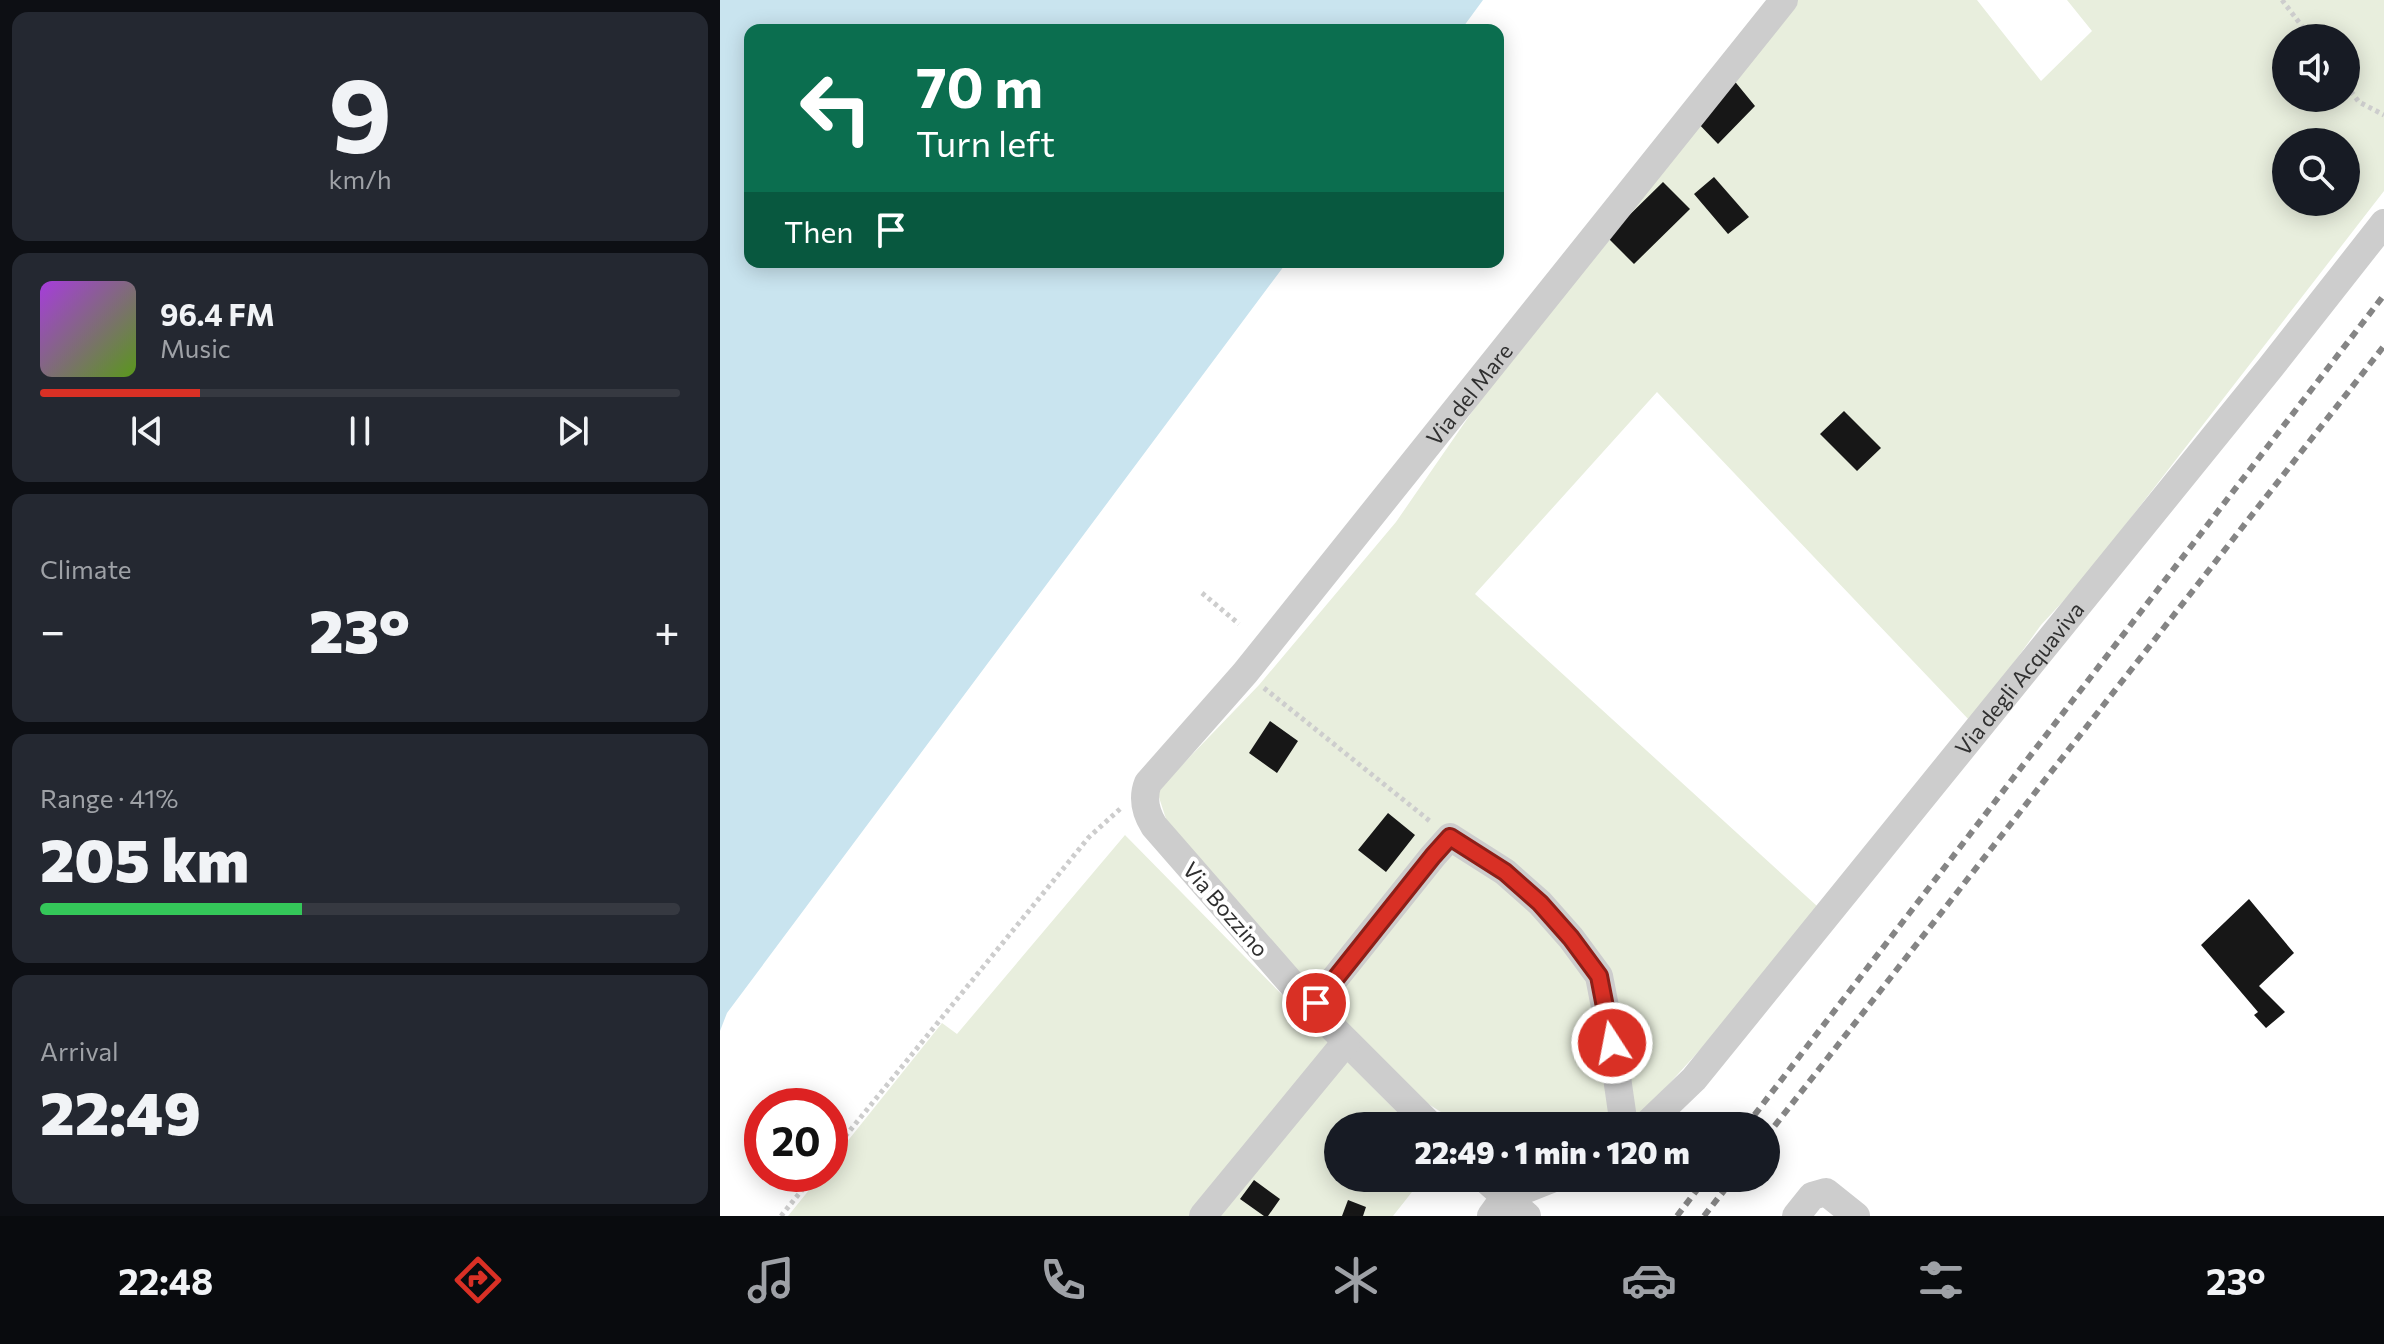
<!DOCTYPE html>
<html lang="en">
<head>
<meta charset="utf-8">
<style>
  body { margin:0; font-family:Commissioner,sans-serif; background:#242831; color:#f1f3f6; height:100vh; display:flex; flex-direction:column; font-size:30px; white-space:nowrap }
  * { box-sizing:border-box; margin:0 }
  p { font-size:26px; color:#9ea1a6 }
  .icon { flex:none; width:44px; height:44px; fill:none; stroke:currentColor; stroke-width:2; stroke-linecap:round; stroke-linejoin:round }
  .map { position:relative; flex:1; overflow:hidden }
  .drawer { display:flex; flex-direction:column; gap:12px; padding:12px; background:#0d0f14; width:720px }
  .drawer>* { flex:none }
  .top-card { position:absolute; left:24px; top:24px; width:760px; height:244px; border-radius:16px; box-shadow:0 4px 20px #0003; background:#0b6e4f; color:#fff; overflow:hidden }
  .controls { position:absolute; left:1552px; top:24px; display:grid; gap:16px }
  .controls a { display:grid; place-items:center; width:88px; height:88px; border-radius:50%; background:#171b24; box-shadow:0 4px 20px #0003; font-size:40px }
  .speed { position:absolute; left:24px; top:1088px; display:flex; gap:16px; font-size:40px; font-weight:700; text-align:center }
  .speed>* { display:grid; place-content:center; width:104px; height:104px; border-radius:50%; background:#171b24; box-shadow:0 4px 20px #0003; line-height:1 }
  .speed .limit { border:12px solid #d22; background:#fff; color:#111 }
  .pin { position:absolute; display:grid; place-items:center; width:68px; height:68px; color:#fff; margin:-34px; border:4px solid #fff; border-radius:50%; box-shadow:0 2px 8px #0007 }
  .me { position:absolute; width:88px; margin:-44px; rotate:349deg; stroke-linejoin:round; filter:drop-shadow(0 0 6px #0008) }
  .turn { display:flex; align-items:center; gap:28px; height:168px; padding:0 40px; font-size:36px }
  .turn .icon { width:104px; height:104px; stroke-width:2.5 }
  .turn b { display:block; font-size:56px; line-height:68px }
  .then { display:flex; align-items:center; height:76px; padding:0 40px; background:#0003; gap:16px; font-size:30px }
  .big { font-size:60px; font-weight:800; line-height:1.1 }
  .drawer .widget { flex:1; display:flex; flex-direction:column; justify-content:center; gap:12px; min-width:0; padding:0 28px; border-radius:16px; background:#242831 }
  .drawer .dial { align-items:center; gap:0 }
  .dial b { font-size:104px; line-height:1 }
  .song { display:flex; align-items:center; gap:24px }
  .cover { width:96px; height:96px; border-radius:12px; background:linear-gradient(135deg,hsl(280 70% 55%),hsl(90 70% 35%)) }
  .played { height:8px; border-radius:4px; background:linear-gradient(90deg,#d93025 25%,#363941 25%) }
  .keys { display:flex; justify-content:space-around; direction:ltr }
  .heat { display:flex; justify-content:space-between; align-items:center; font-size:44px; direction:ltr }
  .charge { height:12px; border-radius:6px; background:linear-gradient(90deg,#34c759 41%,#363941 0) }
  .trip { position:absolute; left:604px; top:1112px; width:456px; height:80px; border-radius:40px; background:#171b24; box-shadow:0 4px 20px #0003; font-weight:800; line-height:80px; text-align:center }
  .tabs { display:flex; height:128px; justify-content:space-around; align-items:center; background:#090b0e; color:#9ea1a6 }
  .tabs .icon { width:56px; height:56px }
  .tabs .current { color:#d93025 }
  .tabs b { font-size:36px; color:#f1f3f6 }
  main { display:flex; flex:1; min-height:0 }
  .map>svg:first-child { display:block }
  .green { fill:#e8eedd; fill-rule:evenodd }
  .water { fill:#c9e4ef }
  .building { fill:#171717 }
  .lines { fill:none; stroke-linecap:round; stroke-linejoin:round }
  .path { stroke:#cdcdcd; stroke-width:5; stroke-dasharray:4 4; stroke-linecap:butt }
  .minor { stroke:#cdcdcd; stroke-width:28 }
  .rail { stroke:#858585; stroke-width:6; stroke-dasharray:8 6; stroke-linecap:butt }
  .route-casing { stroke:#8d1f18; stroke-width:20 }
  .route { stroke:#d93025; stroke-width:14 }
  .labels { text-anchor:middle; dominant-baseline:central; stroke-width:8; stroke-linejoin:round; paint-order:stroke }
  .street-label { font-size:22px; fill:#303030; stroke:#fff }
</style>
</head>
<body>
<main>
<section class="drawer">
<div class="widget dial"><b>9</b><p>km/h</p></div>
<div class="widget">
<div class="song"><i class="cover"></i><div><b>96.4 FM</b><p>Music</p></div></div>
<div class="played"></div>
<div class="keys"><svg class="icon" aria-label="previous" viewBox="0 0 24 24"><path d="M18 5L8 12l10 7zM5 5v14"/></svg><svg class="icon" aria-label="pause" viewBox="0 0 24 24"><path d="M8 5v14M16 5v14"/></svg><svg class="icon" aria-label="next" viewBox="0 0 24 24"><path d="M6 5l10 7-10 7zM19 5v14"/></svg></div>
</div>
<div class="widget"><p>Climate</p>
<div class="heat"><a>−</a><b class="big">23°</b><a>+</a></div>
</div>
<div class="widget"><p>Range · 41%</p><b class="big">205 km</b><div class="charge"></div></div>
<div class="widget"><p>Arrival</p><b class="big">22:49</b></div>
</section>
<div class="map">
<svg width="1664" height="1216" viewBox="0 0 1664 1216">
  <rect width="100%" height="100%" fill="#fff"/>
  <path class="green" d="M 1071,0 L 1257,0 L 1321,81 L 1372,31 L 1347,0 L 1664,0 L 1664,191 L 1362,581 L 1321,625 L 1251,722 L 937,392 L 755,594 L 1097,906 L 1008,1019 L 919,1117 L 894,1126 L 743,1126 L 691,1093 L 596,1003 L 446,819 L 437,791 L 539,685 L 676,522 L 839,286 ZM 1566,38 L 1626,38 L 1626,98 L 1566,98 ZM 1566,142 L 1626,142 L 1626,202 L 1566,202 Z
    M 405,835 L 691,1126 L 618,1126 L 618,1178 L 703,1178 L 673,1216 L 68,1216 L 102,1174 L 110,1174 L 110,1163 L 222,1023 L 237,1034 Z"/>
  <path class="water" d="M 0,0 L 763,0 L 741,30 L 30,30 L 30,262 L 567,262 L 7,1013 L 0,1031 Z"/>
  <path class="building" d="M 1012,78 L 1035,106 L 998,144 L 975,120 Z
    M 994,177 L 1029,217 L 1008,234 L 974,194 Z
    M 943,182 L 970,209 L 914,264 L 887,237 Z
    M 1124,411 L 1161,448 L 1137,471 L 1100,434 Z
    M 550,721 L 578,741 L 557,773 L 529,753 Z
    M 668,813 L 695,835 L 666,872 L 638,850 Z
    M 1529,899 L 1574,953 L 1539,986 L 1565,1012 L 1546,1028 L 1534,1015 L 1538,1012 L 1481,945 Z
    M 534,1180 L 560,1199 L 548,1216 L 544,1216 L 520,1199 Z
    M 628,1200 L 646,1207 L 643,1216 L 622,1216 Z"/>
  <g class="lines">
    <path class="path" d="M 1562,0 L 1591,38
      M 1626,85 L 1639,102 L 1664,115
      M 482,593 L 519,624
      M 544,688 L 711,822
      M 110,1155 L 369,837 L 400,809
      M 61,1216 L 95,1174"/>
    <g class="minor">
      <path d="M 592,1007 L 713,856 L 730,837 L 785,872 L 820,903 L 851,938 L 879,976 L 892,1043 L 904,1126"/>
      <path id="s1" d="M 711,1126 L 592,1007 L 434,826 C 426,813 422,798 428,783 L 525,673 L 1064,0"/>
      <path id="s2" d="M 925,1126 L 974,1079 L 1550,368 L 1664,223"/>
      <path d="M 764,1178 L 807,1216"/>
      <path d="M 483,1216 L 626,1042"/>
      <path d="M 771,1216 L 784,1198 L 834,1178"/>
      <path d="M 1076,1216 L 1092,1196 L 1106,1192 L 1136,1216"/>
    </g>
    <path class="rail" d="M 1026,1126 L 1664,295
      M 1046,1137 L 1664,346
      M 957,1216 L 986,1178
      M 984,1216 L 1014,1178"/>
  </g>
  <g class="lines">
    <g class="route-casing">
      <path id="route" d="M 596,1003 L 713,856 L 730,837 L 785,872 L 820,903 L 851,938 L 879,976 L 892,1043"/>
    </g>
    <use href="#route" class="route"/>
  </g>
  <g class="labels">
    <g class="street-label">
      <text stroke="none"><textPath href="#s1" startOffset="958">Via del Mare</textPath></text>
      <text stroke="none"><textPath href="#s2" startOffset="584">Via degli Acquaviva</textPath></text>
      <text transform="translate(506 909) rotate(49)">Via Bozzino</text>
    </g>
  </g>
</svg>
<div class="controls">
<a><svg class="icon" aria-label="sound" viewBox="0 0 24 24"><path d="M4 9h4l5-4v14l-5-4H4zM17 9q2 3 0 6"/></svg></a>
<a><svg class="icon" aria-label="search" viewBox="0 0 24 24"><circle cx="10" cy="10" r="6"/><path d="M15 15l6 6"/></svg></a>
</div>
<div class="speed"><div class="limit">20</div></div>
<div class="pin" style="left:596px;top:1003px;background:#d93025"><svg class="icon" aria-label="arrive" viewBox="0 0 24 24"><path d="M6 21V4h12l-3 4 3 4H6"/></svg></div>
<svg class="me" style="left:892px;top:1043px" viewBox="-20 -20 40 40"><circle r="17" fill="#d93025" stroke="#fff" stroke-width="3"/><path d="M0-11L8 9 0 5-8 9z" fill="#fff"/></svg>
<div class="trip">22:49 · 1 min · 120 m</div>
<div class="top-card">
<div class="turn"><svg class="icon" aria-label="left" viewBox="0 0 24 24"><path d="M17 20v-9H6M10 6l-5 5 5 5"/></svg><div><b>70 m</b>Turn left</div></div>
<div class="then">Then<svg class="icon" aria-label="arrive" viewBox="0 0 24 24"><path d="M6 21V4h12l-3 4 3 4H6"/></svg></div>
</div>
</div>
</main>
<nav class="tabs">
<b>22:48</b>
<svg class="icon current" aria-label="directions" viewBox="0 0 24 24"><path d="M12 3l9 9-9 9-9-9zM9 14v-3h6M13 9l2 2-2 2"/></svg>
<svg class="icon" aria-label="music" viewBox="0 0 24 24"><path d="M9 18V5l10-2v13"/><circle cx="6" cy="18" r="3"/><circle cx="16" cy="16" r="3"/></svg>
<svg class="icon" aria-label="phone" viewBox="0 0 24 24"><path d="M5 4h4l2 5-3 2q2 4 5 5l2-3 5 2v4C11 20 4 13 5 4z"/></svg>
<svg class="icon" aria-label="climate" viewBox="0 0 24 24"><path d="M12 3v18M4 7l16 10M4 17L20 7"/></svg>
<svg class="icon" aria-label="car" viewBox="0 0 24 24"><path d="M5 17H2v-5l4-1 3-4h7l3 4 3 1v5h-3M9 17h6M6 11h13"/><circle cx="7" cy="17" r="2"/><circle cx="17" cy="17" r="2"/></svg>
<svg class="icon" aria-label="filters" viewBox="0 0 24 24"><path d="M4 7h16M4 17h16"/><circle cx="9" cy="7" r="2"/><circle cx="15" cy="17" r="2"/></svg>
<b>23°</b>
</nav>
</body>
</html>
